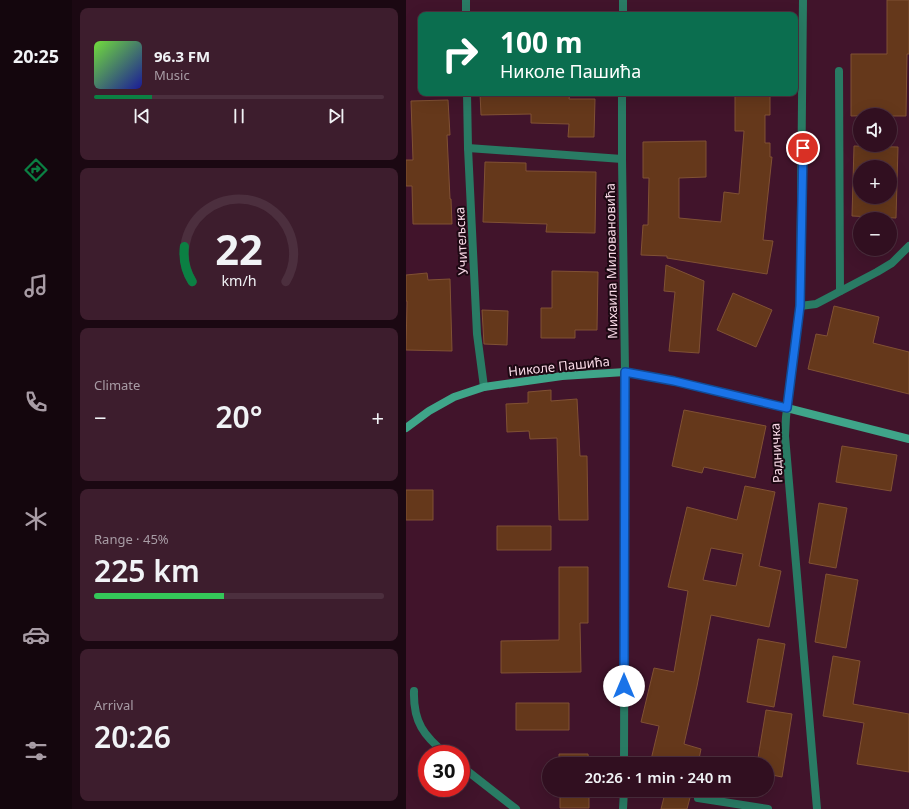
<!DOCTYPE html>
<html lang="en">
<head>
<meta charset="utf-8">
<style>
  body { margin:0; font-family:"Noto Sans",sans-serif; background:#3d1d2d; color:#f1f3f6; height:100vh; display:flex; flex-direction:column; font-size:15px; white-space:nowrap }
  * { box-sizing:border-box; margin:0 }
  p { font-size:13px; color:#a89ca5 }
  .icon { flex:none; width:22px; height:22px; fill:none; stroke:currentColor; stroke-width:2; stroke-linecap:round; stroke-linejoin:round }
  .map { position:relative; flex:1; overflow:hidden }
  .side { display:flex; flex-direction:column; gap:8px; padding:8px; background:#1b0812; width:334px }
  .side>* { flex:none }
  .top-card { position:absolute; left:12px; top:12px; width:380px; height:84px; border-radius:8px; box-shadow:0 4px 16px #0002,0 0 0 1px #4c2f3e; background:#0b6e4f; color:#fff; overflow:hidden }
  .buttons { position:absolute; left:447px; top:108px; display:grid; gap:8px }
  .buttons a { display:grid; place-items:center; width:44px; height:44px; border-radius:50%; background:#310f20; box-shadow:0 4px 16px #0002,0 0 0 1px #4c2f3e; font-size:20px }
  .speed { position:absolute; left:12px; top:745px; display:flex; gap:8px; font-size:20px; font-weight:700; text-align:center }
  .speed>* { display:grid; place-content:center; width:52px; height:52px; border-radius:50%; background:#310f20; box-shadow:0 4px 16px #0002,0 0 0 1px #4c2f3e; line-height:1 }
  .speed .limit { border:6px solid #d22; background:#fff; color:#111 }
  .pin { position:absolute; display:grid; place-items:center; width:34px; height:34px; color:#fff; margin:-17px; border:2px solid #fff; border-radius:50%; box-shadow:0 1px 4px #0007 }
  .me { position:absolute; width:44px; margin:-22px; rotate:0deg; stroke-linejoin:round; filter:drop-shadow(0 0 3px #0008) }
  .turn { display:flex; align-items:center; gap:14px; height:84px; padding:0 16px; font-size:18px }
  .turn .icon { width:52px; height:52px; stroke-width:2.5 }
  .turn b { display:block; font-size:28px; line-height:34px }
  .big { font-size:30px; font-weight:600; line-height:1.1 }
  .side .tile { flex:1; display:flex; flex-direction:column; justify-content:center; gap:6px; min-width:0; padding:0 14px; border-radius:8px; background:#3d1d2d }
  .side .dial { align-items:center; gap:0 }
  .dial svg { height:104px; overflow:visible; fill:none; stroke:#4c2f3e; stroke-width:7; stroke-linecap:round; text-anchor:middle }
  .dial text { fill:#f1f3f6; stroke:none }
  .song { display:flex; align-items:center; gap:12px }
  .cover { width:48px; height:48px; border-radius:6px; background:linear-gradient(135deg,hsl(100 70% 55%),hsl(240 70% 35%)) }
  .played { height:4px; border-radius:2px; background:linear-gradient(90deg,#0b8043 20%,#4c2f3e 20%) }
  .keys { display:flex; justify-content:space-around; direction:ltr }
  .heat { display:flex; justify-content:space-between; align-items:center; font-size:22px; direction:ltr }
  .charge { height:6px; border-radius:3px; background:linear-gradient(90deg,#34c759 45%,#4c2f3e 0) }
  .trip { position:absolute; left:136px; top:757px; width:232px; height:40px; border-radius:20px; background:#310f20; box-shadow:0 4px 16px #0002,0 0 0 1px #4c2f3e; font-weight:600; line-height:40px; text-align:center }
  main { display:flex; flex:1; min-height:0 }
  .dock { display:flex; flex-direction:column; width:72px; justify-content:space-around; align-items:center; background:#14060d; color:#a89ca5 }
  .dock .icon { width:28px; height:28px }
  .dock .selected { color:#0b8043 }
  .dock b { font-size:18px; color:#f1f3f6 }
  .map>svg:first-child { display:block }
  .building { fill:#65381b; stroke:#805134; fill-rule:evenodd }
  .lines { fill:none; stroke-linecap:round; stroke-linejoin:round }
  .lane { stroke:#297b64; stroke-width:8 }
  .street { stroke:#297b64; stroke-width:8 }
  .secondary { stroke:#3fa589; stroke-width:8 }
  .route-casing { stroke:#114b97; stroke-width:10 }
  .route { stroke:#1a73e8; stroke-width:7 }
  .labels { text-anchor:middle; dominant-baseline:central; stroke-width:4; stroke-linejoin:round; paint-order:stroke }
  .street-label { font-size:13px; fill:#fadbe8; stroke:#1c0812 }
</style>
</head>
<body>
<main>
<nav class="dock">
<b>20:25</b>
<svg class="icon selected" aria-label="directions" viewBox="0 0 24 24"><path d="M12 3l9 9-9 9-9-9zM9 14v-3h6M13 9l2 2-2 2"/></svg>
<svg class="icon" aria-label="music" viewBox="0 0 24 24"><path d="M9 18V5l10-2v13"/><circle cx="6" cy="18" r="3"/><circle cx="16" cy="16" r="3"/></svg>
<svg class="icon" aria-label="phone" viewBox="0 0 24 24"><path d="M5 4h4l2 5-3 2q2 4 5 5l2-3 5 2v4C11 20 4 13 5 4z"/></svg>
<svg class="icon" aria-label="climate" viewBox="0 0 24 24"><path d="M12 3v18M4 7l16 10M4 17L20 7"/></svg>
<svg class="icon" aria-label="car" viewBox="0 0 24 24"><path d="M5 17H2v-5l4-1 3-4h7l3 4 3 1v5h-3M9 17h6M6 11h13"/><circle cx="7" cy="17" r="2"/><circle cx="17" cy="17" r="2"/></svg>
<svg class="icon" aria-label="filters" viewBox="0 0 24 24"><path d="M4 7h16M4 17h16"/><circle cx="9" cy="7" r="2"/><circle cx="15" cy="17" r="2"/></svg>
</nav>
<section class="side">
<div class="tile">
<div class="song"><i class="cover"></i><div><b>96.3 FM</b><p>Music</p></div></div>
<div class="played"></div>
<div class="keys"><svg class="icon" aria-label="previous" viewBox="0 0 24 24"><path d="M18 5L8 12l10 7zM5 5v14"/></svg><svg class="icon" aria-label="pause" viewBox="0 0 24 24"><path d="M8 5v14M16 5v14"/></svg><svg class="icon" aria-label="next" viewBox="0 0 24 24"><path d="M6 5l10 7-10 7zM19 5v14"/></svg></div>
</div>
<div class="tile dial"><svg viewBox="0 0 100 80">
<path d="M14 69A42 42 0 1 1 86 69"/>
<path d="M14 69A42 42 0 0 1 8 42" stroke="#0b8043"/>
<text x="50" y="56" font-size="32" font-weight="700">22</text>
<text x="50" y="72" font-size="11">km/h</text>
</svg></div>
<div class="tile"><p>Climate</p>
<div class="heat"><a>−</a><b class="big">20°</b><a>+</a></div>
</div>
<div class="tile"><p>Range · 45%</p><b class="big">225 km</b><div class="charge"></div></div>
<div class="tile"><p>Arrival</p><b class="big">20:26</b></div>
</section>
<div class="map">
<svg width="503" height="809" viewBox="0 0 503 809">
  <rect width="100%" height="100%" fill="#41142b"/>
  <path class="building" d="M 481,0 L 503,0 L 503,54 L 501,54 L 500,116 L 484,116 L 484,115 L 445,116 L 445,54 L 481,54 Z
    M 74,93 L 164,93 L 163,99 L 189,99 L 188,137 L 162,137 L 163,124 L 125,123 L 125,114 L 75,115 Z
    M 329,93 L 364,93 L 364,115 L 359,115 L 359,143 L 364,143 L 364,157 L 366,157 L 357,240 L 367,241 L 361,274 L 261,258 L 261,256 L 235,255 L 237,225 L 242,225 L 243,178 L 237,178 L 237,142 L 300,141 L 300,177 L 273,178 L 273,218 L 315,222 L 318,192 L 333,194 L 338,131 L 329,131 Z
    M 42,100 L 44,135 L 41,135 L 44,199 L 45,199 L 46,224 L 7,224 L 6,186 L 0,186 L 0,160 L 7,160 L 5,101 Z
    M 448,146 L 492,147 L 490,218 L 446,216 ZM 454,167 L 484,167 L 484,197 L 454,197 Z
    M 79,162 L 120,163 L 120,171 L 190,172 L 189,233 L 140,232 L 141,224 L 77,222 Z
    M 260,265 L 298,281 L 293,353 L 263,351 L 269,292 L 258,291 Z
    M 146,271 L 192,272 L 191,330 L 169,330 L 169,338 L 135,338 L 135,308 L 146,308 Z
    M 21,273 L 22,280 L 44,279 L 46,351 L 0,350 L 1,301 L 0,301 L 0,275 Z
    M 327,293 L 366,310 L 350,347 L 311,330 Z
    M 428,306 L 473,317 L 467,343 L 503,352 L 503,394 L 402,369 L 410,334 L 421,336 Z
    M 76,310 L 102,311 L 101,345 L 78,344 Z
    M 145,390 L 145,401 L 171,399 L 174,456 L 181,456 L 182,520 L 153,520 L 151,438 L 124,439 L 123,431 L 101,432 L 100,404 L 122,403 L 122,392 Z
    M 278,410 L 360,426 L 349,478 L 298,467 L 296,473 L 266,466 Z
    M 436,446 L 491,455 L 485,491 L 430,482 Z
    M 339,486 L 369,492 L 353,566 L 375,571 L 363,627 L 305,615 L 291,686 L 278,744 L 295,749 L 292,764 L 244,764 L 253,726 L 235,722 L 248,668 L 268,672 L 282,591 L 262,587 L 281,507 L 331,520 ZM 305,548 L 337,554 L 330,586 L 297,580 Z
    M 0,490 L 27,490 L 27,520 L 0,520 Z
    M 413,503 L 441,508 L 430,568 L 403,563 Z
    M 91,526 L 145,526 L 145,550 L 91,550 Z
    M 153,567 L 182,567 L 182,623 L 174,623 L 175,672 L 95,673 L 95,641 L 153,640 Z
    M 420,574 L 452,580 L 440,648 L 409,642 Z
    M 352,639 L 379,644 L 368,707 L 341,702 Z
    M 427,656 L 454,661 L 447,704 L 503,714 L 503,772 L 451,764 L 458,723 L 417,716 Z
    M 110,703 L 163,703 L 163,730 L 110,730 Z
    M 360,710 L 386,714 L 376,777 L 361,774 L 361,764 L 351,764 Z
    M 153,754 L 182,754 L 183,764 L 153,764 Z
    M 154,790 L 183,790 L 183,808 L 154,808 Z
    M 238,790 L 286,790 L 281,809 L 255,809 L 258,797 L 238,792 Z"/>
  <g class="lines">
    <path class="lane" d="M 433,71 L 434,291
      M 62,148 L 216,159
      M 8,691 C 7,722 18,736 40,754
      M 55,766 L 110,809"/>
    <path class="street" d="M 60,0 L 60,15
      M 397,0 L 394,306 L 380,417 L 379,436 L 411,809
      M 217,15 L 217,0
      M 61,93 L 62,148 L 71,334 L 78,387
      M 216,93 L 216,159 L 219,372 L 218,764
      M 394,306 L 410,304 L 471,272 L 486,263 L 503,246
      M 292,798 L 362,809
      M 217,809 L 218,790"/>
    <path class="secondary" d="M 0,428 L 23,411 L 48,397 L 78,387 L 156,376 L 219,372 L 268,381 L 381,408 L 503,439"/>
  </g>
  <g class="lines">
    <g class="route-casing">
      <path id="route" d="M 218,686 L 219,372 L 268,381 L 381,408 L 394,306 L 397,148"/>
    </g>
    <use href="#route" class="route"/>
  </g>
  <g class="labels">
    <g class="street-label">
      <text transform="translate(55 241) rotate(-93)">Учитељска</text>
      <text transform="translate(205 261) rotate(-91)">Михаила Миловановића</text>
      <text transform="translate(153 366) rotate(-6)">Николе Пашића</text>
      <text transform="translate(370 453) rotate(-93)">Радничка</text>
    </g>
  </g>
</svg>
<div class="buttons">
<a><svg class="icon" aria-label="sound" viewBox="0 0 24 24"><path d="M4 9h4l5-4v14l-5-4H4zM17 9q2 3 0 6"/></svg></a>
<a>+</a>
<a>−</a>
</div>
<div class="speed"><div class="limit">30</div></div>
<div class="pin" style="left:397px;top:148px;background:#d93025"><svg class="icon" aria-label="arrive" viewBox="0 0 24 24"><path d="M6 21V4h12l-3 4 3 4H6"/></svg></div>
<svg class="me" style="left:218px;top:686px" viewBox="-20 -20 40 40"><circle r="19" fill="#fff"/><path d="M0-13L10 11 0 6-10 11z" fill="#1a73e8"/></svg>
<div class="trip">20:26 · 1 min · 240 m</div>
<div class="top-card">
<div class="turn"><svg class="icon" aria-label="right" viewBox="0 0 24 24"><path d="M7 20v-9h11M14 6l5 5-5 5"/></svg><div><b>100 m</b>Николе Пашића</div></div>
</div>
</div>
</main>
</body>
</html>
